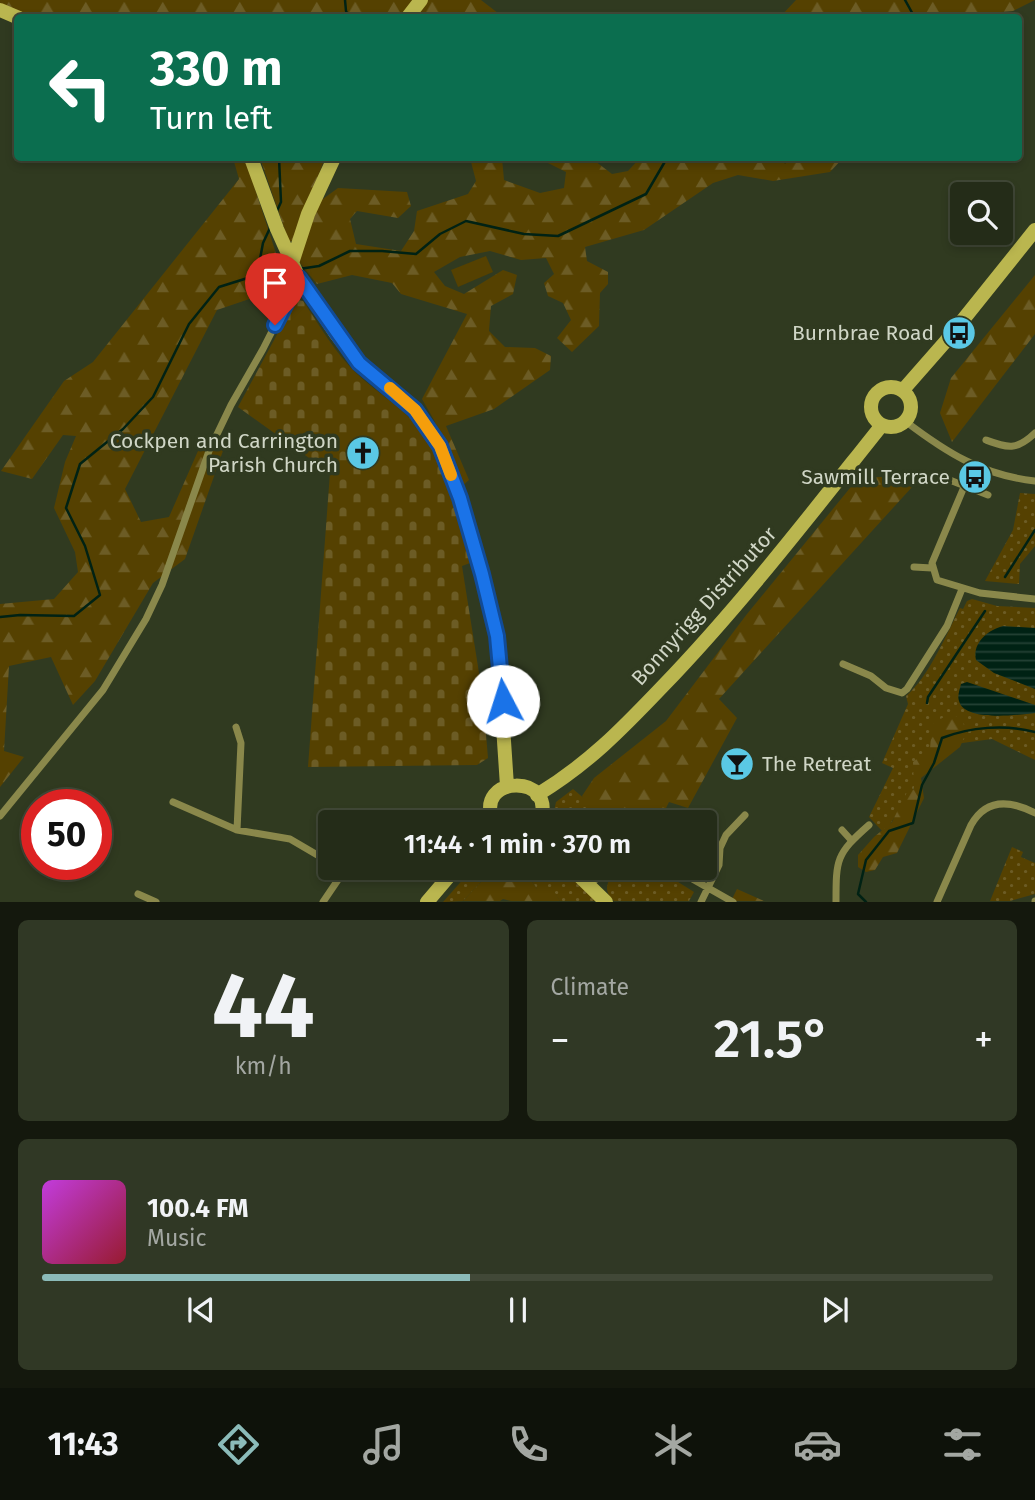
<!DOCTYPE html>
<html lang="en">
<head>
<meta charset="utf-8">
<style>
  body { margin:0; font-family:"Fira Sans",sans-serif; background:#303825; color:#f1f3f6; height:100vh; display:flex; flex-direction:column; font-size:26px; white-space:nowrap }
  * { box-sizing:border-box; margin:0 }
  p { font-size:23px; color:#a3a7a2 }
  .icon { flex:none; width:38px; height:38px; fill:none; stroke:currentColor; stroke-width:2; stroke-linecap:round; stroke-linejoin:round }
  .map { position:relative; height:902px; overflow:hidden }
  .drawer { display:flex; flex-direction:column; gap:18px; padding:18px; background:#14180d; flex:1 }
  .drawer>* { flex:none }
  .top-card { position:absolute; left:14px; top:14px; width:1008px; height:147px; border-radius:7px; box-shadow:0 4px 10px #0003,0 0 0 2px #414837; background:#0b6e4f; color:#fff; overflow:hidden }
  .tools { position:absolute; left:950px; top:182px; display:grid; gap:14px }
  .tools a { display:grid; place-items:center; width:63px; height:63px; border-radius:7px; background:#242c18; box-shadow:0 4px 10px #0003,0 0 0 2px #414837; font-size:35px }
  .speed { position:absolute; left:21px; top:789px; display:flex; gap:14px; font-size:35px; font-weight:700; text-align:center }
  .speed>* { display:grid; place-content:center; width:91px; height:91px; border-radius:50%; background:#242c18; box-shadow:0 4px 10px #0003,0 0 0 2px #414837; line-height:1 }
  .speed .limit { border:10px solid #d22; background:#fff; color:#111 }
  .pin { position:absolute; display:grid; place-items:center; width:60px; height:60px; color:#fff; margin:-72px -30px; border-radius:50% 50% 50% 0; rotate:-45deg; box-shadow:0 0 7px #0007 }
  .pin .icon { rotate:45deg }
  .me { position:absolute; width:77px; margin:-38px; rotate:355deg; stroke-linejoin:round; filter:drop-shadow(0 0 5px #0008) }
  .turn { display:flex; align-items:center; gap:24px; height:147px; padding:0 21px; font-size:32px }
  .turn .icon { width:91px; height:91px; stroke-width:2.5 }
  .turn b { display:block; font-size:49px; line-height:60px }
  .big { font-size:52px; font-weight:600; line-height:1.1 }
  .drawer .widget { flex:1; display:flex; flex-direction:column; justify-content:center; gap:10px; min-width:0; padding:0 24px; border-radius:10px; background:#303825 }
  .drawer .dial { align-items:center; gap:0 }
  .dial b { font-size:91px; line-height:1 }
  .song { display:flex; align-items:center; gap:21px }
  .cover { width:84px; height:84px; border-radius:10px; background:linear-gradient(135deg,hsl(290 70% 55%),hsl(350 70% 35%)) }
  .played { height:7px; border-radius:4px; background:linear-gradient(90deg,#8bbbb9 45%,#414837 45%) }
  .keys { display:flex; justify-content:space-around; direction:ltr }
  .heat { display:flex; justify-content:space-between; align-items:center; font-size:38px; direction:ltr }
  .drawer .tiles { flex:1; display:grid; gap:18px; grid-template-columns:1fr 1fr }
  .widget:last-child { grid-column:span 2 }
  .trip { position:absolute; left:318px; top:810px; width:399px; height:70px; border-radius:7px; background:#242c18; box-shadow:0 4px 10px #0003,0 0 0 2px #414837; font-weight:600; line-height:70px; text-align:center }
  .tab-bar { display:flex; height:112px; justify-content:space-around; align-items:center; background:#0e120a; color:#a3a7a2 }
  .tab-bar .icon { width:49px; height:49px }
  .tab-bar .on { color:#8bbbb9 }
  .tab-bar b { font-size:32px; color:#f1f3f6 }
  .map>svg:first-child { display:block }
  .green { fill:url(#green-dots) }
  .forest { fill:url(#forest-firs) }
  .cemetery { fill:url(#cemetery-stones) }
  .pitch { fill:#554101 }
  .water { fill:url(#water-rules) }
  .lines { fill:none; stroke-linecap:round; stroke-linejoin:round }
  .stream { stroke:#002214; stroke-width:2.5 }
  .street { stroke:#8a884b; stroke-width:7 }
  .secondary { stroke:#bab64f; stroke-width:14 }
  .route-casing { stroke:#114b97; stroke-width:18 }
  .route { stroke:#1a73e8; stroke-width:12 }
  .slow { stroke:#f59e0b; stroke-width:12 }
  .labels { text-anchor:middle; dominant-baseline:central; stroke-width:7; stroke-linejoin:round; paint-order:stroke }
  .poi-label { font-size:21px; fill:#d0d6c6; stroke:#303a20; text-anchor:end }
  .street-label { font-size:21px; fill:#d0d6c6; stroke:#303a20 }
</style>
</head>
<body>
<div class="map">
<svg width="1035" height="902" viewBox="0 0 1035 902">
  <defs>
    <pattern id="green-dots" width="8" height="8" patternUnits="userSpaceOnUse" patternTransform="scale(1.75)"><rect width="8" height="8" fill="#554101"/><path d="M2 2h.1M6 6h.1" fill="none" stroke="#6c5c25" stroke-width="1.8" stroke-linecap="round"/></pattern>
    <pattern id="forest-firs" width="22" height="20" patternUnits="userSpaceOnUse" patternTransform="scale(1.75)"><rect width="22" height="20" fill="#554101"/><path d="M5 1l3.5 6h-7zM16 11l3.5 6h-7z" fill="#6c5c25"/></pattern>
    <pattern id="cemetery-stones" width="16" height="16" patternUnits="userSpaceOnUse" patternTransform="scale(1.75)"><rect width="16" height="16" fill="#554101"/><path d="M2 7V4a2 2 0 0 1 4 0v3zM10 15v-3a2 2 0 0 1 4 0v3z" fill="#6c5c25"/></pattern>
    <pattern id="water-rules" width="6" height="5" patternUnits="userSpaceOnUse" patternTransform="scale(1.75)"><rect width="6" height="5" fill="#002214"/><path d="M0 2.5h6" fill="none" stroke="#244135"/></pattern>
  </defs>
  <rect width="100%" height="100%" fill="#303a20"/>
  <path class="green" d="M 1020,493 L 1035,494 L 1035,546 L 1020,564 L 1019,584 L 985,581 L 1013,530 Z
    M 972,599 L 997,606 L 1035,608 L 1035,760 L 992,739 L 955,744 L 922,776 L 884,833 L 869,817 L 893,768 L 882,763 L 908,704 L 906,696 C 929,677 946,635 960,608 L 963,609 L 967,601 Z
    M 573,789 L 612,822 L 556,822 L 553,816 L 556,802 Z
    M 1012,847 L 1023,852 L 1021,857 L 1035,863 L 1035,894 L 1010,901 L 990,901 Z
    M 473,868 L 494,868 L 463,901 L 443,902 Z
    M 529,868 L 565,868 L 600,901 L 560,901 L 552,889 L 537,889 L 528,876 Z
    M 619,868 L 656,868 L 694,892 L 689,901 L 614,901 C 601,889 608,879 619,868 Z"/>
  <path class="forest" d="M 0,0 L 481,0 L 503,17 L 473,17 L 467,12 L 462,18 L 31,18 L 0,4 Z
    M 796,0 L 1035,0 L 1013,11 L 938,17 L 780,17 Z
    M 233,158 L 245,158 L 284,278 L 279,289 L 217,310 L 125,489 L 141,522 L 169,517 L 205,435 L 225,445 L 185,559 L 153,583 L 95,681 L 73,705 L 51,657 L 9,666 L 4,751 L 24,757 L 0,787 L 0,604 L 54,599 L 78,572 L 75,552 L 54,508 L 65,462 L 76,436 L 63,435 L 32,479 L 1,471 L 64,381 L 93,362 L 239,179 Z
    M 260,158 L 325,158 L 294,240 L 289,242 Z
    M 470,158 L 502,158 L 504,180 L 540,193 L 564,188 L 566,172 L 538,158 L 591,158 L 612,174 L 628,171 L 640,158 L 843,158 L 830,172 L 773,181 L 738,175 L 713,183 L 644,230 L 585,247 L 587,261 L 608,272 L 608,284 L 600,293 L 599,326 L 572,352 L 557,338 L 571,320 L 563,303 L 548,296 L 544,283 L 554,274 L 546,258 L 521,260 L 490,251 L 460,257 L 434,272 L 445,286 L 464,294 L 503,270 L 517,275 L 513,294 L 491,306 L 489,331 L 505,347 L 535,348 L 551,356 L 550,370 L 494,409 L 446,426 L 469,480 L 461,487 L 434,420 L 422,399 L 467,314 L 401,294 L 392,283 L 352,275 L 317,284 L 299,262 L 316,204 L 338,188 L 407,192 L 411,206 L 398,218 L 357,211 L 350,219 L 356,244 L 401,251 L 414,231 L 417,211 L 468,194 L 476,181 Z
    M 1035,275 L 1035,334 L 952,442 L 940,413 L 951,378 Z
    M 859,477 L 906,477 L 913,486 L 719,699 L 737,718 L 688,808 L 669,802 L 659,822 C 626,823 599,830 582,796 L 594,778 L 666,721 L 747,614 Z
    M 949,714 L 962,718 L 966,733 L 960,747 L 921,778 L 924,798 L 897,853 L 883,857 L 875,870 L 866,872 L 858,867 L 858,855 L 874,837 L 892,822 L 907,792 L 914,789 L 913,762 L 930,749 L 932,724 Z
    M 494,868 L 529,868 L 528,876 L 537,889 L 552,888 L 560,901 L 511,901 L 503,899 L 500,901 L 463,901 Z
    M 737,889 L 764,901 L 736,901 L 732,899 Z"/>
  <path class="cemetery" d="M 298,300 L 303,301 C 320,326 335,353 357,374 C 377,393 401,406 418,427 C 448,464 457,519 470,563 L 462,566 L 483,698 L 488,758 L 477,765 L 308,767 L 330,473 L 238,407 L 294,303 Z"/>
  <path class="pitch" d="M 486,256 L 493,272 L 458,287 L 451,270 Z"/>
  <path class="water" d="M 1003,626 L 1035,628 L 1035,689 L 994,673 L 976,660 C 972,643 988,630 1003,626 Z
    M 967,682 L 1035,705 L 1035,713 C 1018,715 964,722 959,701 C 957,696 960,689 961,684 Z"/>
  <g class="lines">
    <path class="stream" d="M 345,0 L 346,11 L 350,18
      M 905,0 L 915,18
      M 779,158 L 785,162 L 787,158
      M 276,213 L 281,202 L 279,158
      M 299,269 L 319,266 L 350,251 L 382,251 L 416,254 L 440,234 L 466,221 L 524,234 L 558,236 L 646,194 L 667,158 L 695,161 L 700,158
      M 257,275 L 263,243 L 270,228
      M 1005,577 L 1035,530
      M 0,617 L 20,615 L 74,616 L 100,595 L 85,546 L 66,508 L 80,464 L 123,429 L 153,397 L 189,324 L 219,287 L 257,275 L 289,270
      M 927,703 L 928,697 L 985,611
      M 866,902 L 858,894 L 866,860 L 889,831 L 913,823 L 922,785 L 934,763 L 942,738 C 970,727 1005,724 1035,732"/>
    <path class="street" d="M 905,421 C 947,453 982,475 1035,481
      M 986,440 C 1008,448 1016,451 1035,433
      M 942,477 L 988,495
      M 964,487 L 932,563 L 937,580 L 980,593 L 1035,599
      M 914,567 L 932,568
      M 843,664 L 871,676 L 886,688 L 902,693 L 907,689 L 947,626 L 962,589
      M 236,727 L 241,743 L 237,830
      M 173,802 L 237,830 L 290,839 L 331,863
      M 0,816 L 103,690 L 146,619 L 162,585 L 209,451 L 231,405 L 263,349 L 299,278
      M 842,830 L 852,841
      M 673,868 L 733,902
      M 589,885 L 609,868
      M 138,894 L 156,902
      M 323,902 L 346,868
      M 701,902 L 719,865 L 720,848 L 726,835 L 745,815
      M 836,902 C 836,859 836,854 869,825
      M 937,902 L 971,825 C 986,798 1010,800 1035,813
      M 1035,902 L 1035,901"/>
    <path class="secondary" d="M 0,10 L 19,18
      M 407,18 L 421,0
      M 251,158 L 277,229 L 299,278 L 336,334 L 359,363 L 415,410 L 440,446 L 460,498 L 482,574 L 497,636 L 507,786
      M 292,263 L 308,214 L 334,158
      M871 407a20 20 0 1 1 40 0a20 20 0 1 1-40 0Z
      M 903,390 L 946,341 L 1035,230
      M 537,795 C 588,764 621,730 662,687 C 741,605 811,514 882,425
      M 494,822 C 471,774 561,773 539,822
      M 571,868 L 606,902
      M 427,902 L 456,868"/>
  </g>
  <g class="lines">
    <g class="route-casing">
      <path id="route" d="M 275,325 L 299,278 L 359,363 L 415,410 L 440,446 L 460,498 L 482,574 L 497,636 L 503,701"/>
    </g>
    <use href="#route" class="route"/>
    <path class="slow" d="M 390,388 L 415,410 L 440,446 L 451,475"/>
  </g>
  <defs>
    <g id="bus-disc" transform="scale(1.75)"><circle r="9.5" fill="#5ac8e5" stroke="#303a20"/><path d="M-5-6H5V4H4V6H2V4H-2V6H-4V4H-5ZM-3.5-4V0h7V-4ZM-3.5 1.2v1.5H-2V1.2ZM2 1.2v1.5H3.5V1.2Z" fill="#111"/></g>
    <g id="church-disc" transform="scale(1.75)"><circle r="9.5" fill="#5ac8e5" stroke="#303a20"/><path d="M-1.2-6h2.4v3.5h3.3v2.4h-3.3V6h-2.4V-.1h-3.3v-2.4h3.3Z" fill="#111"/></g>
    <g id="bar-disc" transform="scale(1.75)"><circle r="9.5" fill="#5ac8e5" stroke="#303a20"/><path d="M-6-5H6L.8 .8V4.5H3.5V6h-7V4.5H-.8V.8Z" fill="#111"/></g>
  </defs>
  <g fill-rule="evenodd">
    <use href="#bus-disc" x="959" y="333"/>
    <use href="#church-disc" x="363" y="453"/>
    <use href="#bus-disc" x="975" y="477"/>
    <use href="#bar-disc" x="737" y="764"/>
  </g>
  <g class="labels">
    <g class="poi-label">
      <text x="934" y="333">Burnbrae Road</text>
      <text x="338" y="441">Cockpen and Carrington<tspan x="338" dy="24">Parish Church</tspan></text>
      <text x="950" y="477">Sawmill Terrace</text>
      <text x="762" y="764" text-anchor="start">The Retreat</text>
    </g>
    <g class="street-label">
      <text transform="translate(704 606) rotate(-48)">Bonnyrigg Distributor</text>
    </g>
  </g>
</svg>
<div class="tools">
<a><svg class="icon" aria-label="search" viewBox="0 0 24 24"><circle cx="10" cy="10" r="6"/><path d="M15 15l6 6"/></svg></a>
</div>
<div class="speed"><div class="limit">50</div></div>
<div class="pin" style="left:275px;top:325px;background:#d93025"><svg class="icon" aria-label="arrive" viewBox="0 0 24 24"><path d="M6 21V4h12l-3 4 3 4H6"/></svg></div>
<svg class="me" style="left:503px;top:701px" viewBox="-20 -20 40 40"><circle r="19" fill="#fff"/><path d="M0-13L10 11 0 6-10 11z" fill="#1a73e8"/></svg>
<div class="trip">11:44 · 1 min · 370 m</div>
<div class="top-card">
<div class="turn"><svg class="icon" aria-label="left" viewBox="0 0 24 24"><path d="M17 20v-9H6M10 6l-5 5 5 5"/></svg><div><b>330 m</b>Turn left</div></div>
</div>
</div>
<section class="drawer">
<div class="tiles">
<div class="widget dial"><b>44</b><p>km/h</p></div>
<div class="widget"><p>Climate</p>
<div class="heat"><a>−</a><b class="big">21.5°</b><a>+</a></div>
</div>
<div class="widget">
<div class="song"><i class="cover"></i><div><b>100.4 FM</b><p>Music</p></div></div>
<div class="played"></div>
<div class="keys"><svg class="icon" aria-label="previous" viewBox="0 0 24 24"><path d="M18 5L8 12l10 7zM5 5v14"/></svg><svg class="icon" aria-label="pause" viewBox="0 0 24 24"><path d="M8 5v14M16 5v14"/></svg><svg class="icon" aria-label="next" viewBox="0 0 24 24"><path d="M6 5l10 7-10 7zM19 5v14"/></svg></div>
</div>
</div>
</section>
<nav class="tab-bar">
<b>11:43</b>
<svg class="icon on" aria-label="directions" viewBox="0 0 24 24"><path d="M12 3l9 9-9 9-9-9zM9 14v-3h6M13 9l2 2-2 2"/></svg>
<svg class="icon" aria-label="music" viewBox="0 0 24 24"><path d="M9 18V5l10-2v13"/><circle cx="6" cy="18" r="3"/><circle cx="16" cy="16" r="3"/></svg>
<svg class="icon" aria-label="phone" viewBox="0 0 24 24"><path d="M5 4h4l2 5-3 2q2 4 5 5l2-3 5 2v4C11 20 4 13 5 4z"/></svg>
<svg class="icon" aria-label="climate" viewBox="0 0 24 24"><path d="M12 3v18M4 7l16 10M4 17L20 7"/></svg>
<svg class="icon" aria-label="car" viewBox="0 0 24 24"><path d="M5 17H2v-5l4-1 3-4h7l3 4 3 1v5h-3M9 17h6M6 11h13"/><circle cx="7" cy="17" r="2"/><circle cx="17" cy="17" r="2"/></svg>
<svg class="icon" aria-label="filters" viewBox="0 0 24 24"><path d="M4 7h16M4 17h16"/><circle cx="9" cy="7" r="2"/><circle cx="15" cy="17" r="2"/></svg>
</nav>
</body>
</html>
